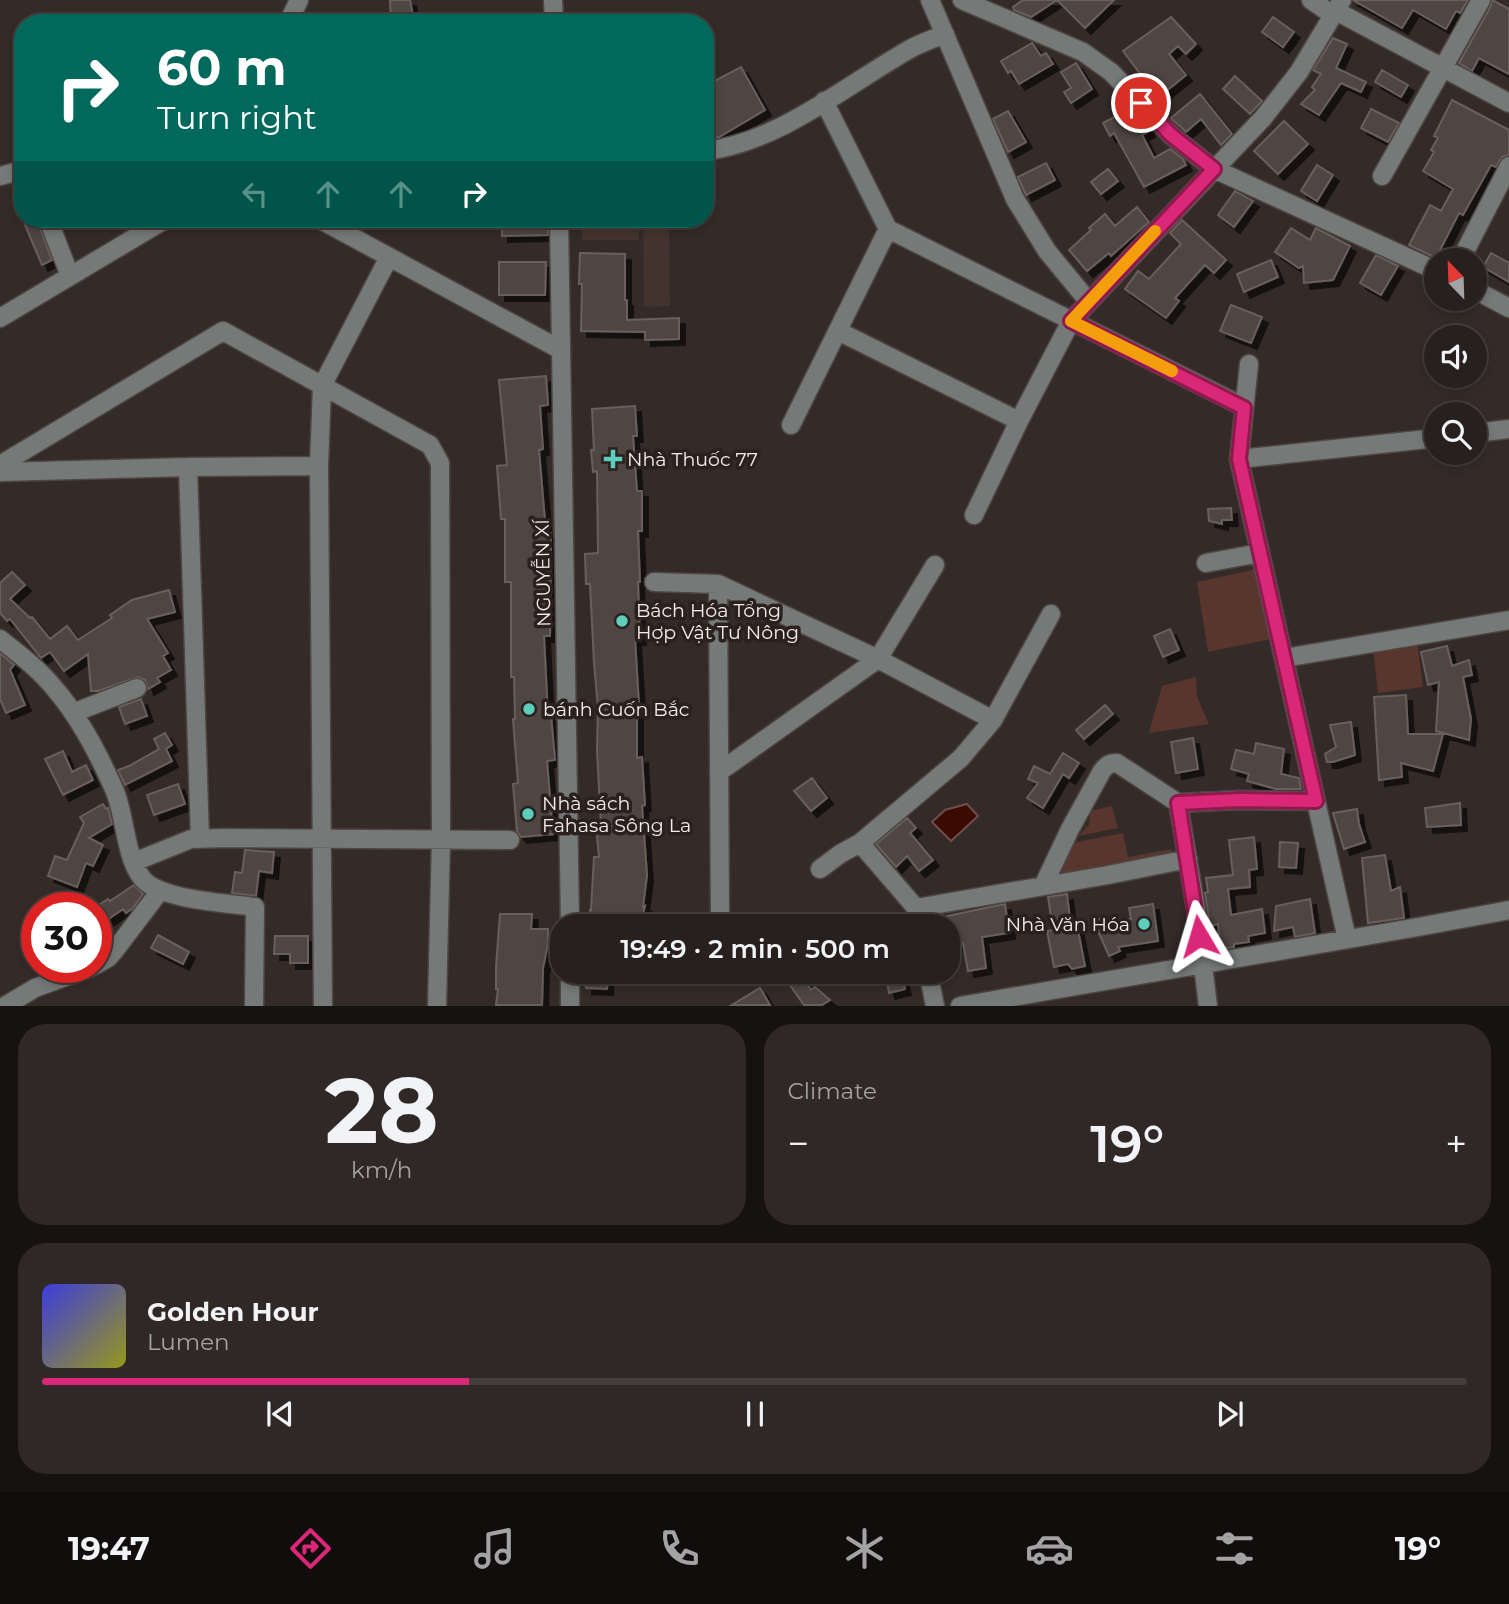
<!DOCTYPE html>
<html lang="en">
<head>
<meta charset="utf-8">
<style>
  body { margin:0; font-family:Montserrat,sans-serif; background:#2f2827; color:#f1f3f6; height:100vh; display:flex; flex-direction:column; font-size:26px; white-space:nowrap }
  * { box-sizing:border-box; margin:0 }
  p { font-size:23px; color:#a4a3a4 }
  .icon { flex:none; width:38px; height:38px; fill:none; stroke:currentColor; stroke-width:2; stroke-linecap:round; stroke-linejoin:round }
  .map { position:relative; height:1006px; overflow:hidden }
  .panel { display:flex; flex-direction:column; gap:18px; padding:18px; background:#151210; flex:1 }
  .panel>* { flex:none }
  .top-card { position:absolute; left:14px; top:14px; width:700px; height:214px; border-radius:28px; box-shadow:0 4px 10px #0003,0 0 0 2px #433e3c; background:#00695c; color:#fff; overflow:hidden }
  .needle { width:46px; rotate:337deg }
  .tools { position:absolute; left:1424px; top:248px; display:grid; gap:14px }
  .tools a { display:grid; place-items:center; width:63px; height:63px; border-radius:50%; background:#27201e; box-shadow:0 4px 10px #0003,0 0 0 2px #433e3c; font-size:35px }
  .speed { position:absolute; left:21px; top:892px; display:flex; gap:14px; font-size:35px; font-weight:700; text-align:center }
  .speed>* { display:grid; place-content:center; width:91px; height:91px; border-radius:50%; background:#27201e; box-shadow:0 4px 10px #0003,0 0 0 2px #433e3c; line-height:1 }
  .speed .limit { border:10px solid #d22; background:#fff; color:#111 }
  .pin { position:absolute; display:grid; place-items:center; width:60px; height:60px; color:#fff; margin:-30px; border:4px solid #fff; border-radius:50%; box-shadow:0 2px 7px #0007 }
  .me { position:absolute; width:77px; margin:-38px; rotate:353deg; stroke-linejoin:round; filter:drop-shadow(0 0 5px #0008) }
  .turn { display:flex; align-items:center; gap:24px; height:147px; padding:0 28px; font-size:32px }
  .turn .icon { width:91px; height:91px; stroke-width:2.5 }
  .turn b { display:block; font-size:49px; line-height:60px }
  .lanes { display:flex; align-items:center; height:66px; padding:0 28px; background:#0003; justify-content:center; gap:35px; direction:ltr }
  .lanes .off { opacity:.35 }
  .big { font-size:52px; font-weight:600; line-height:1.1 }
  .panel .tile { flex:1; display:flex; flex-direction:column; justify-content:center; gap:10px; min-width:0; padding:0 24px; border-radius:28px; background:#2f2827 }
  .panel .dial { align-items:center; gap:0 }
  .dial b { font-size:91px; line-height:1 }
  .song { display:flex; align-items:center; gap:21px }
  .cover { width:84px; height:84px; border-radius:10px; background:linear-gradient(135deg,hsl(240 70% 55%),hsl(60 70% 35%)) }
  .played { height:7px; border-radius:4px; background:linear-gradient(90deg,#db2777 30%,#433e3c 30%) }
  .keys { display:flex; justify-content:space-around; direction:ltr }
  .heat { display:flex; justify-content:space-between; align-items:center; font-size:38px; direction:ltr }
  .panel .tiles { flex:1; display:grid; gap:18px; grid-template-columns:1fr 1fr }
  .tile:last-child { grid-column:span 2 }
  .trip { position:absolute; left:550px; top:914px; width:410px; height:70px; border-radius:28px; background:#27201e; box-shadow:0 4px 10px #0003,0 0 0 2px #433e3c; font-weight:600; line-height:70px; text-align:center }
  .menu { display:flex; height:112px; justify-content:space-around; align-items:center; background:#100d0c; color:#a4a3a4 }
  .menu .icon { width:49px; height:49px }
  .menu .selected { color:#db2777 }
  .menu b { font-size:32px; color:#f1f3f6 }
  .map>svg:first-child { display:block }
  .built { fill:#43332f }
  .green { fill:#58362d }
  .water { fill:#390b02; stroke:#704e47; stroke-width:2 }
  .building { fill:#4f4542; stroke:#695e5c; stroke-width:2; filter:url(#shadow) }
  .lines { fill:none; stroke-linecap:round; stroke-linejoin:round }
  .minor-casing { stroke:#4e4643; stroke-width:21 }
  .minor { stroke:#757a79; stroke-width:18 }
  .route-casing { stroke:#8e194d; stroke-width:18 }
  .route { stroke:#db2777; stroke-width:12 }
  .slow { stroke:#f59e0b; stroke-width:12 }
  .poi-dot { fill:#5ccebb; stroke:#2a211f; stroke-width:2.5 }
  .labels { text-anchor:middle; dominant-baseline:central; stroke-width:7; stroke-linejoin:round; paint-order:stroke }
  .poi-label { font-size:19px; fill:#f1ebe9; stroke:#2a211f; text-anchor:start }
  .street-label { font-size:19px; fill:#f1ebe9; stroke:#2a211f }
</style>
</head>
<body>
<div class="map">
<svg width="1509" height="1006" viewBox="0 0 1509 1006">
  <defs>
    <filter id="shadow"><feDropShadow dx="6" dy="6" stdDeviation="0" flood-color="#0009"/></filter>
  </defs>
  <rect width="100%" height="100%" fill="#342b28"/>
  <path class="built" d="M 582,219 L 639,219 L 639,240 L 582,240 Z
    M 643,228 L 669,228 L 670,306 L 644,307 Z"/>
  <path class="green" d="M 1257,569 L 1275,638 L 1208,652 L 1197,582 Z
    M 1417,640 L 1423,687 L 1378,693 L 1373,648 Z
    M 1196,677 L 1197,697 L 1209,724 L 1149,733 L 1162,686 Z
    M 1112,806 L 1118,828 L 1078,836 L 1089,825 L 1090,811 Z
    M 1123,833 L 1128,857 L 1172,849 L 1169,872 L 1040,893 L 1072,843 Z"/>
  <path class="water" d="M 967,804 L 978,816 L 951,841 L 932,822 L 945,810 Z"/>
  <path class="building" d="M 390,0 L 410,0 L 414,22 L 391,23 Z
    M 1023,0 L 1057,0 L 1031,17 L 1014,10 L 1013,7 Z
    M 1057,0 L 1114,0 L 1085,28 Z
    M 1353,0 L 1468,0 L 1460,13 L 1456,11 L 1446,29 L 1413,10 L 1402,28 Z
    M 1492,0 L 1509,9 L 1509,74 L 1479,58 L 1472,71 L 1459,63 L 1491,6 Z
    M 1171,17 L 1196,44 L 1186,54 L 1178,46 L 1169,54 L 1186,75 L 1155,100 L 1140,83 L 1144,79 L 1123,51 Z
    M 1273,17 L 1294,32 L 1283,47 L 1262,32 Z
    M 1333,38 L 1347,44 L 1336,68 L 1366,82 L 1361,92 L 1341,83 L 1319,115 L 1301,104 L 1315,90 L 1312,87 L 1321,74 L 1313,70 Z
    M 1032,43 L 1041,56 L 1046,53 L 1053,64 L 1019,84 L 1011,71 L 1008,73 L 1001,61 Z
    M 1076,63 L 1092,89 L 1071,103 L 1064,92 L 1071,88 L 1061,72 Z
    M 741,67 L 765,110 L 719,137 L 705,139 L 705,86 Z
    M 1382,70 L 1408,85 L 1401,97 L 1375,82 Z
    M 1235,76 L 1262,101 L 1250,114 L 1223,89 Z
    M 1200,94 L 1232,134 L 1221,145 L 1201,119 L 1186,132 L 1171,118 Z
    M 1452,100 L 1509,130 L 1509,155 L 1502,157 L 1496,167 L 1491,165 L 1463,215 L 1459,213 L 1436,258 L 1409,245 L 1430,205 L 1441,211 L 1453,189 L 1423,171 L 1434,152 L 1431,150 L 1438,138 L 1434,136 Z
    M 1371,109 L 1399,123 L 1388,142 L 1361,128 Z
    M 1008,111 L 1026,142 L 1008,152 L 993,119 Z
    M 1124,112 L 1131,126 L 1141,120 L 1147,126 L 1149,131 L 1142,135 L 1154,158 L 1170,149 L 1183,159 L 1186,165 L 1144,187 L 1114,133 L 1110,136 L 1103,123 Z
    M 1284,121 L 1308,144 L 1278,174 L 1254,151 Z
    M 1046,163 L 1055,180 L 1026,195 L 1018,177 Z
    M 1317,165 L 1333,175 L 1317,201 L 1301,191 Z
    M 1108,169 L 1118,181 L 1101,194 L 1091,182 Z
    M 1235,191 L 1253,201 L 1234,227 L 1218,215 Z
    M 1137,207 L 1149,222 L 1111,256 L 1109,253 L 1087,271 L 1069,250 L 1091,230 L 1089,228 L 1105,214 L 1115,226 Z
    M 502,219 L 548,219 L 548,235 L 502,236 Z
    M 37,220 L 52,260 L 42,265 L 25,225 Z
    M 1182,220 L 1226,260 L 1214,273 L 1205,265 L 1175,298 L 1179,301 L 1166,318 L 1125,289 L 1138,271 L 1149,279 L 1181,244 L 1170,233 Z
    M 1291,228 L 1310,240 L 1316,228 L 1350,246 L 1333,280 L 1304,283 L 1303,266 L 1299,268 L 1275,252 Z
    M 580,253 L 625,254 L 625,300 L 627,300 L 627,320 L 679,318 L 679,339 L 645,340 L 645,332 L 581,331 L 582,284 L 579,284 Z
    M 1491,253 L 1509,263 L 1509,282 L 1483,267 Z
    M 1376,255 L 1398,266 L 1381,295 L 1360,283 Z
    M 1271,260 L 1278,277 L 1244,292 L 1237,274 Z
    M 499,262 L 546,262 L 545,295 L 499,295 Z
    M 1231,305 L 1262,317 L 1251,343 L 1220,331 Z
    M 546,376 L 548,405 L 540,406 L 543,449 L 539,450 L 546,533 L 551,533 L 550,636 L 544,636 L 548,716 L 551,715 L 555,760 L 547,761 L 553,834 L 521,837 L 517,832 L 513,784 L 518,783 L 513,719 L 515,719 L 514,677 L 511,677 L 511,582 L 505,582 L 505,519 L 501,519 L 497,466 L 507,465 L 499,380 Z
    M 635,406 L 637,436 L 633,436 L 637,491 L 642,491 L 642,531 L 638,531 L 640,582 L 638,582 L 640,639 L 635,639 L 639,705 L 637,705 L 637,758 L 642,757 L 645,805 L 642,806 L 647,875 L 643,907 L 645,906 L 640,926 L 591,926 L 590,910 L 591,910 L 594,857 L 599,857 L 596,826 L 601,825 L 597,750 L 598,708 L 594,663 L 590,584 L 586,584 L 585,554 L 598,553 L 597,471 L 593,472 L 591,450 L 594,450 L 592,409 Z
    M 1231,508 L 1232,520 L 1222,520 L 1222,524 L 1209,521 L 1208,509 Z
    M 12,572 L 25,585 L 10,599 L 30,618 L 32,617 L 50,639 L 67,626 L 78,640 L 112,618 L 110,615 L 132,600 L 169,590 L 175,612 L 147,619 L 168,653 L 163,656 L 171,670 L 157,678 L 160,682 L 148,689 L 145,680 L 138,677 L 98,691 L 91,691 L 88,654 L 64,671 L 50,652 L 41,658 L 10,619 L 7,621 L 0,613 L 0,583 Z
    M 1170,629 L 1179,650 L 1163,657 L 1154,636 Z
    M 1447,646 L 1452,666 L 1469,660 L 1472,675 L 1463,677 L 1471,719 L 1469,740 L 1436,731 L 1439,682 L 1428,685 L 1421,652 Z
    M 0,653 L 14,665 L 10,670 L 25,705 L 6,713 L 0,699 Z
    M 1406,695 L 1408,734 L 1443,734 L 1433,771 L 1401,763 L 1402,777 L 1379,780 L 1374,697 Z
    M 141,699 L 147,716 L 125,724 L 119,707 Z
    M 1105,705 L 1113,714 L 1084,739 L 1076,730 Z
    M 1351,722 L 1355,755 L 1333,762 L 1327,762 L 1325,754 L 1336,747 L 1330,725 Z
    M 165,733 L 172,745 L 166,749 L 172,761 L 125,785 L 118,770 L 129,766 L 159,749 L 154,739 Z
    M 1193,738 L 1198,769 L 1176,773 L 1171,742 Z
    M 1256,743 L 1284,749 L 1281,774 L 1299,778 L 1301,789 L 1276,789 L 1247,781 L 1249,774 L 1231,769 L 1236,750 L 1254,754 Z
    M 63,751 L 72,772 L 86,765 L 93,780 L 63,795 L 45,759 Z
    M 1063,753 L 1079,763 L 1069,778 L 1063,774 L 1043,808 L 1027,798 L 1038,783 L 1028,779 L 1034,766 L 1050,774 Z
    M 812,778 L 827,798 L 811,811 L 794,791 Z
    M 178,784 L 185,804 L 154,815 L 147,795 Z
    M 1460,803 L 1461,825 L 1427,827 L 1425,808 Z
    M 103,804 L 106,809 L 108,808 L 112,824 L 89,838 L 103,845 L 93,866 L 86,863 L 77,887 L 48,876 L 55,856 L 67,860 L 84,823 L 80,817 Z
    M 1357,809 L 1359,824 L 1365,842 L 1344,849 L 1333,813 Z
    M 907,818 L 916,828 L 910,833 L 933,860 L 919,871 L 907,856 L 896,867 L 876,844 Z
    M 1254,837 L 1257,869 L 1249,870 L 1250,887 L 1228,889 L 1231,915 L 1262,909 L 1265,933 L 1248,936 L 1249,942 L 1234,944 L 1234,947 L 1220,949 L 1218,924 L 1210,926 L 1205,893 L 1208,892 L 1206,878 L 1233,875 L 1229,840 Z
    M 1280,842 L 1298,843 L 1296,868 L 1279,867 Z
    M 245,850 L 274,852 L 272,873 L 259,871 L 256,896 L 232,893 L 235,872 L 242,873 Z
    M 1385,855 L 1391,891 L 1400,887 L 1404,918 L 1368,923 L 1362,858 Z
    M 134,885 L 143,894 L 133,908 L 126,913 L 123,909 L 104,922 L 94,908 L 108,899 L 110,901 Z
    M 1067,894 L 1071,927 L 1077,925 L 1085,966 L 1072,969 L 1068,964 L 1054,967 L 1047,931 L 1053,930 L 1048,897 Z
    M 1310,899 L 1315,933 L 1295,937 L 1293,927 L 1274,931 L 1276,906 Z
    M 1005,904 L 1009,933 L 982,937 L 986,968 L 968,971 L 963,943 L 947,945 L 947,916 Z
    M 1153,904 L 1158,941 L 1118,947 L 1120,951 L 1109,956 L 1094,922 L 1097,921 L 1098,919 L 1131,919 L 1129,908 Z
    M 500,914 L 532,914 L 531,929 L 548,929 L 548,944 L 543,968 L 542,1005 L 496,1005 L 498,989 L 496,989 L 496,967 Z
    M 158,935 L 189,952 L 183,964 L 151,948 Z
    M 275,936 L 308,936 L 308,963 L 290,963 L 290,954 L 274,954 Z
    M 885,971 L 901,971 L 905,989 L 889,993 Z
    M 800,972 L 811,990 L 815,987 L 830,1000 L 822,1005 L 804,1005 L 787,981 Z
    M 587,973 L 608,974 L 607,989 L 586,988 Z
    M 760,988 L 770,1005 L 732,1005 Z"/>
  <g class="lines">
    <g class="minor-casing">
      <path id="minor" d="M 553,0 L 554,23
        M 930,0 L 1015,199 L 1047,251 L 1089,302
        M 962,0 L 1083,52 L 1111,72 L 1171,135 L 1214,169 L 1437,271
        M 1311,0 L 1333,15
        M 1336,11 L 1509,103
        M 288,23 L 299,0
        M 824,101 L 888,229
        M 705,151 C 778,143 848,84 910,49 C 921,43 933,39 945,34
        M 0,176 L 23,170
        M 1382,176 L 1481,0
        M 48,219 L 70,276
        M 319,219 L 561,350
        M 559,219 L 570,926
        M 1460,261 L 1509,166
        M 1475,290 L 1509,308
        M 0,318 L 166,219
        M 838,331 L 1019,421
        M 1249,364 L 1239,459 L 1347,939
        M 791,425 L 888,229 L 1244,407
        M 1475,433 L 1509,429
        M 1239,459 L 1437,438
        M 0,465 L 223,331 L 430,445 L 440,463 L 441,839 L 437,1006
        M 188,467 L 200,839
        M 0,472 L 188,467 L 319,466
        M 974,515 L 1019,421 L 1071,321 L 1263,118 L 1299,72 L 1342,0
        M 1206,563 L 1260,553
        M 654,582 L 718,584 L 878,659 L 993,720
        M 718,584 L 720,912
        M 0,639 C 19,654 40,670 55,689 C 80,718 99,755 114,789 C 126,815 125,866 147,883 C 169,900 227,903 255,907 L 254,1006
        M 1284,658 L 1509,620
        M 73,713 L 137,688
        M 719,772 L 878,659 L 935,565
        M 1178,803 L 1196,909 L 1208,1006
        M 134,862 L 191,839 L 223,838 L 510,840
        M 820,869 L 840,854 L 860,843
        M 1043,886 L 1070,829 L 1102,771 C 1107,765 1109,763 1117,763 L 1178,803 L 1239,800 L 1316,801
        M 916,908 L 1108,875 L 1188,859
        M 919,926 L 916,908 L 860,843 L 961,758 L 993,720 L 1051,614
        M 96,965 L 108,958 L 115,950 L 160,891
        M 928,971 L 935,1006
        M 5,1006 L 35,988 L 90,968
        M 323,1006 L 319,466 L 322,386 L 389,257
        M 570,1006 L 570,971
        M 960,1006 L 1418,927 L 1509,910"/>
    </g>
    <use href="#minor" class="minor"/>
  </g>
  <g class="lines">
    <g class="route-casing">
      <path id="route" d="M 1141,103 L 1171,135 L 1214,169 L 1071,321 L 1244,408 L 1239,459 L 1316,801 L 1239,800 L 1178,803 L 1199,936"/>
    </g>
    <use href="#route" class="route"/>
    <path class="slow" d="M 1155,231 L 1071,321 L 1172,371"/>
  </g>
  <g class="poi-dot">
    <path d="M609.5 448.5h7v7h7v7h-7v7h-7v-7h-7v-7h7z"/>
    <circle cx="622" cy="621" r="7"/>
    <circle cx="529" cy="709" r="7"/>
    <circle cx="528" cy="814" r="7"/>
    <circle cx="1144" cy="924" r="7"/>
  </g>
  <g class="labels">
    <g class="poi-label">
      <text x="627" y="459">Nhà Thuốc 77</text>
      <text x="636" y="610">Bách Hóa Tổng<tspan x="636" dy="22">Hợp Vật Tư Nông</tspan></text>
      <text x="543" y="709">bánh Cuốn Bắc</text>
      <text x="542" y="803">Nhà sách<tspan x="542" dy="22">Fahasa Sông La</tspan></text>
      <text x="1130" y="924" text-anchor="end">Nhà Văn Hóa</text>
    </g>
    <g class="street-label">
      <text transform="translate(543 573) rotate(-91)">NGUYỄN XÍ</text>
    </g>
  </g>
</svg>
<div class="tools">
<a><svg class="needle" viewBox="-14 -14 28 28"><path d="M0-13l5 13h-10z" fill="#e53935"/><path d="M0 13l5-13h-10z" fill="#a4a3a4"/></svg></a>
<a><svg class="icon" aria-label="sound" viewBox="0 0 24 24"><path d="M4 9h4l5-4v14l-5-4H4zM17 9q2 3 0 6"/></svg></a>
<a><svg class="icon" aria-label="search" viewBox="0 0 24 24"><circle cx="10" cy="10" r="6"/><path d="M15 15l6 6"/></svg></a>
</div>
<div class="speed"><div class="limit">30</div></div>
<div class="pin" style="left:1141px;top:103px;background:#d93025"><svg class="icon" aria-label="arrive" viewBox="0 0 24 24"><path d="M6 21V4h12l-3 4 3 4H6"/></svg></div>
<svg class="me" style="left:1199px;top:936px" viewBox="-20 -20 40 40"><path d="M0-17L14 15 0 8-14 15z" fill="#db2777" stroke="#fff" stroke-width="4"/></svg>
<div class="trip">19:49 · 2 min · 500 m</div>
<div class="top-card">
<div class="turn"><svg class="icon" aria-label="right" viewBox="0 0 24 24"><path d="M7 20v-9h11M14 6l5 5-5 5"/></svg><div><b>60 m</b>Turn right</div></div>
<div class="lanes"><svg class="icon off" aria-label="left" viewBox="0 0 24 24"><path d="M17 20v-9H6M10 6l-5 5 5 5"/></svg><svg class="icon off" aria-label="ahead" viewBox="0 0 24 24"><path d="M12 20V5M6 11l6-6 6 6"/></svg><svg class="icon off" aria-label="ahead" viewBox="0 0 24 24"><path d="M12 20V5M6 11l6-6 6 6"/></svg><svg class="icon" aria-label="right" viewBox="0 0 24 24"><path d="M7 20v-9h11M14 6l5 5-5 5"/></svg></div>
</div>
</div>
<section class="panel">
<div class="tiles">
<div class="tile dial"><b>28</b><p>km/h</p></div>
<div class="tile"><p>Climate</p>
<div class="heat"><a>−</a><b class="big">19°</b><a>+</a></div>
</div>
<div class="tile">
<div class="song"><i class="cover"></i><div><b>Golden Hour</b><p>Lumen</p></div></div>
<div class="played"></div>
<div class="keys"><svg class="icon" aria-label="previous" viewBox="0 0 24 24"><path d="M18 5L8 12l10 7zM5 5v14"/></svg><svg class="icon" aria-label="pause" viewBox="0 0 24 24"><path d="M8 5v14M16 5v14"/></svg><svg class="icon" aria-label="next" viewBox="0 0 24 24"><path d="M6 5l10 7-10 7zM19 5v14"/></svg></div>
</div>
</div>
</section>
<nav class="menu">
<b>19:47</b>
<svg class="icon selected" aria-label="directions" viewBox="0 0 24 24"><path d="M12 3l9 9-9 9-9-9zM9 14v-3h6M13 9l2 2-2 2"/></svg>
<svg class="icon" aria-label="music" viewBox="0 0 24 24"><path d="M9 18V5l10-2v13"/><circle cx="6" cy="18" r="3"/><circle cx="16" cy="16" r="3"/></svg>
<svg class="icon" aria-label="phone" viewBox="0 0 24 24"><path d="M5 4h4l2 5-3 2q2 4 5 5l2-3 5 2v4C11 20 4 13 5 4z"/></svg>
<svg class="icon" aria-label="climate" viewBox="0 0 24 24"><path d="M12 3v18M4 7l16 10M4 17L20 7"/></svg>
<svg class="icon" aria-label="car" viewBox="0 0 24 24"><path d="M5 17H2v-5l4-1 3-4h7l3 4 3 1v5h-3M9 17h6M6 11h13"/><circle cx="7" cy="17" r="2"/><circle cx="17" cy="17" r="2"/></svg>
<svg class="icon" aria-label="filters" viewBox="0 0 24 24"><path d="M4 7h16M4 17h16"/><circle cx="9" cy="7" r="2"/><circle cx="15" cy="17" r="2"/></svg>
<b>19°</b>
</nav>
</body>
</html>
